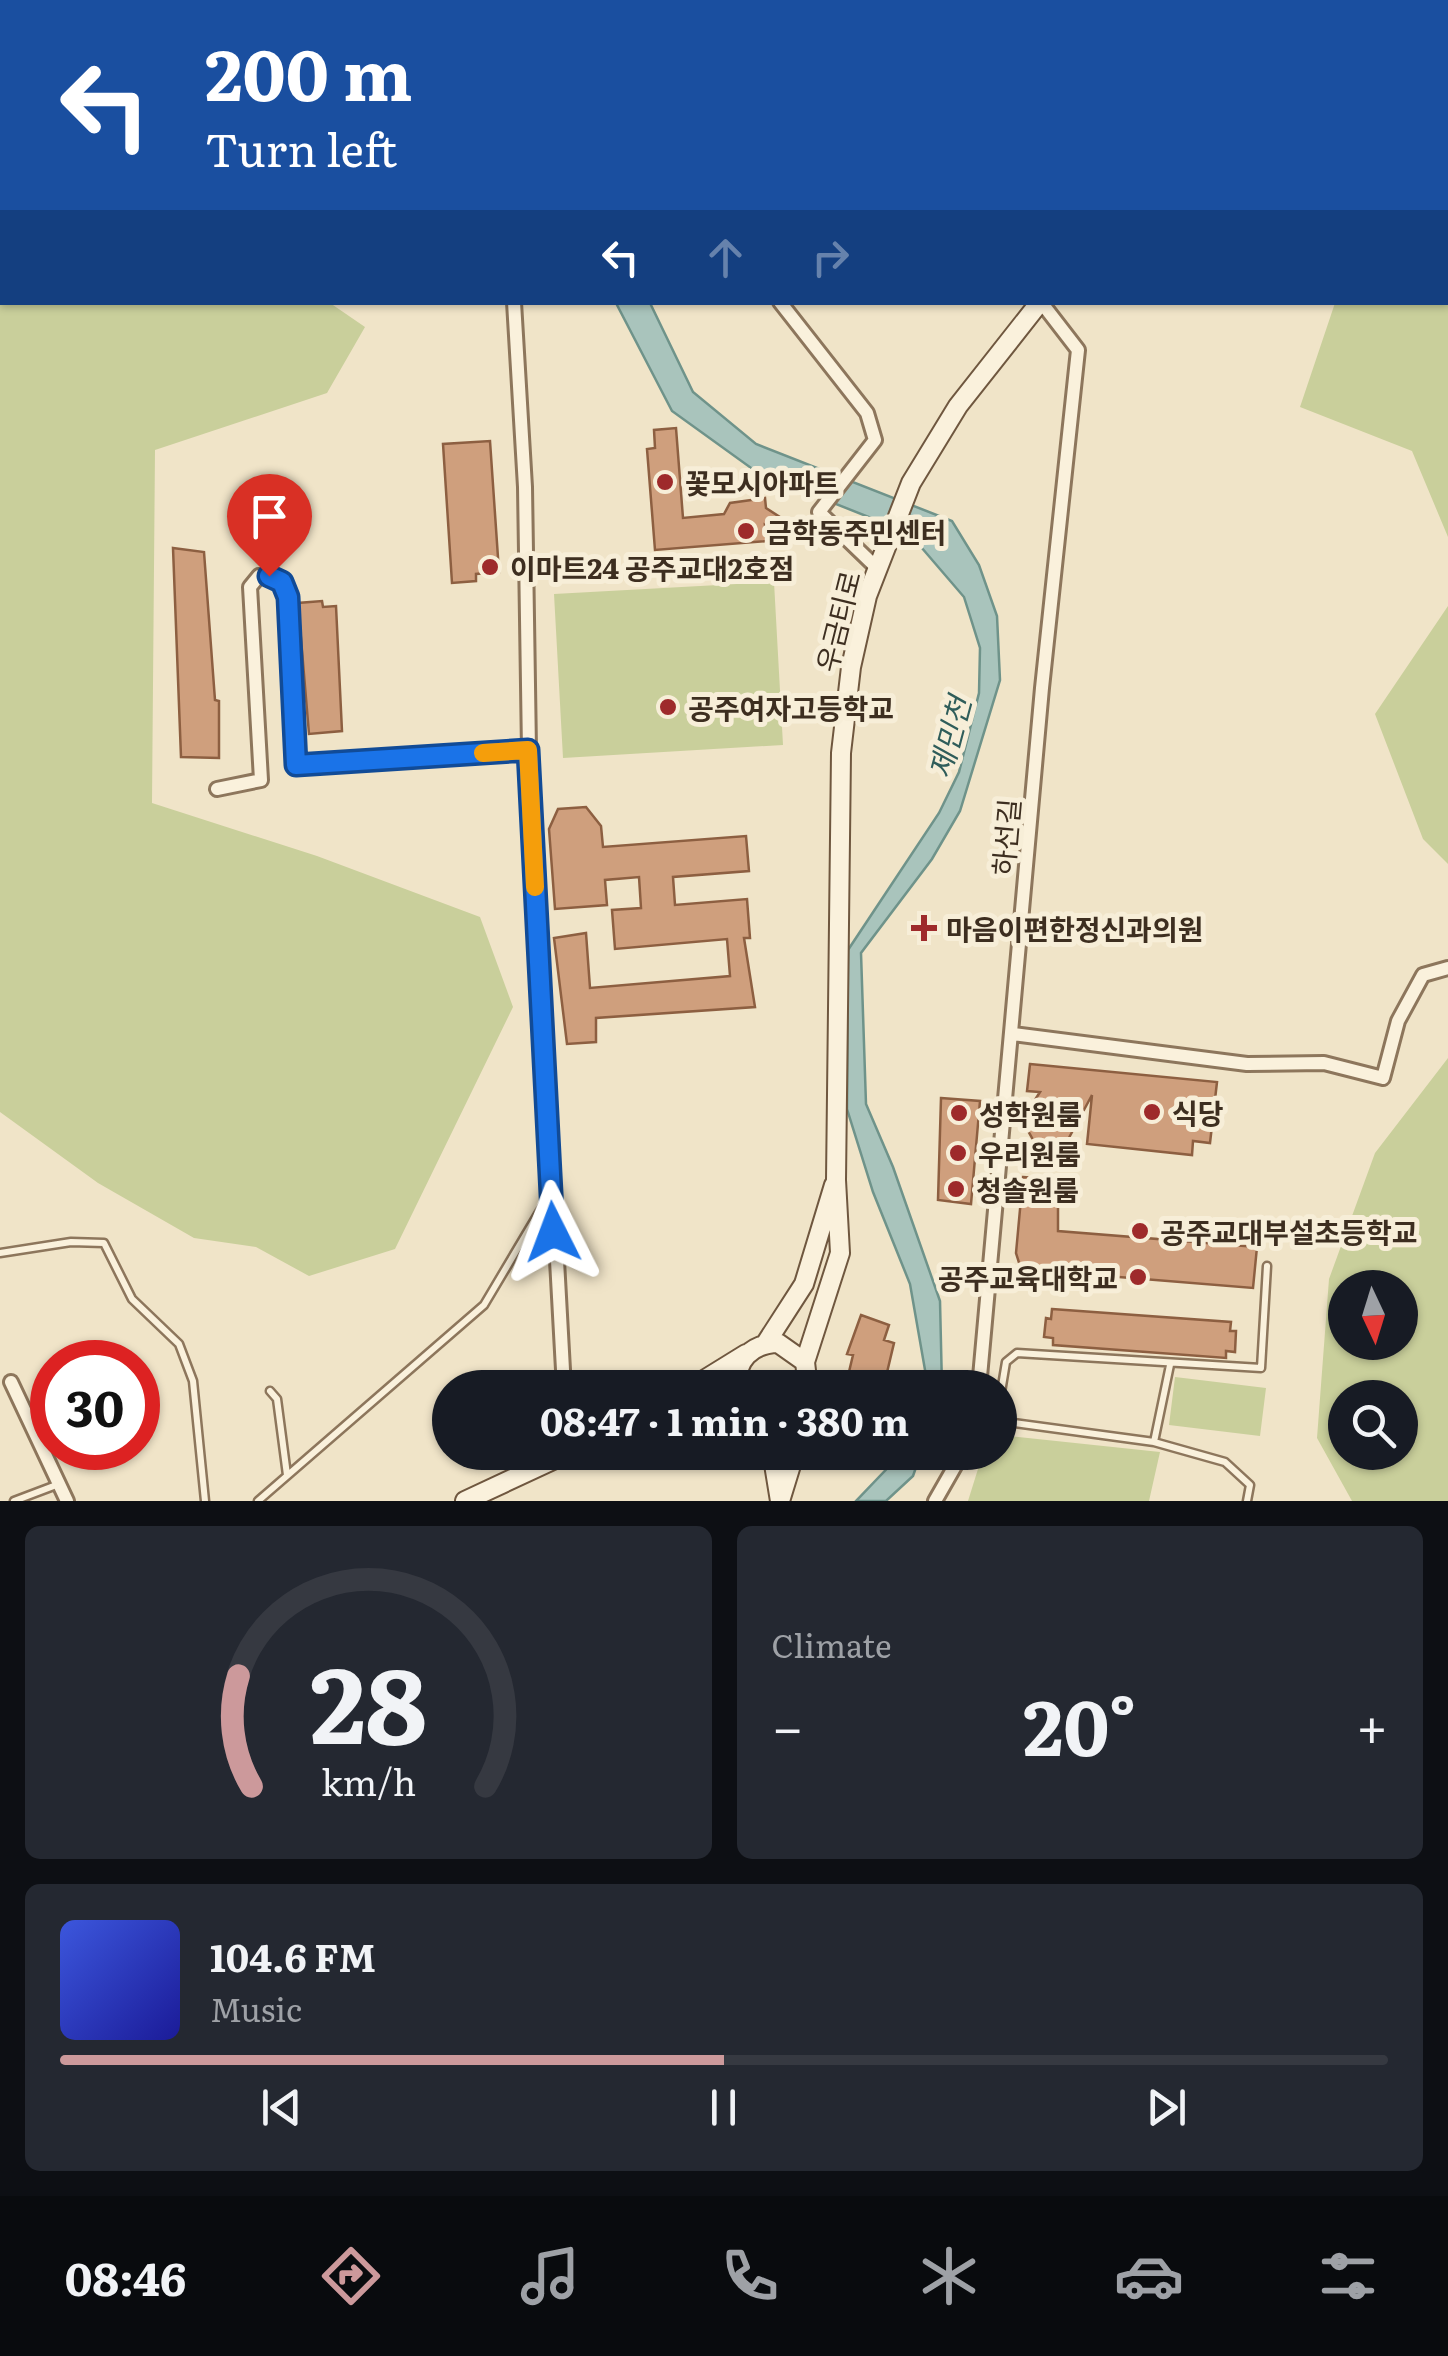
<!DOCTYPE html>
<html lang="en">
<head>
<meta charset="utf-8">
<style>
  body { margin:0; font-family:Literata,"Noto Sans KR",serif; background:#242831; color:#f1f3f6; height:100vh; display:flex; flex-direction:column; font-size:38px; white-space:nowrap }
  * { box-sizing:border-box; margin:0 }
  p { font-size:32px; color:#9ea1a6 }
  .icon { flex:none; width:55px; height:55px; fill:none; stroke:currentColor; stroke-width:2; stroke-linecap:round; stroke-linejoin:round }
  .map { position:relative; height:1501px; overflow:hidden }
  .panel { display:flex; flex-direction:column; gap:25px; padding:25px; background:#0d0f14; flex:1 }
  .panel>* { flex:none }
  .top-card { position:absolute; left:0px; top:0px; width:1450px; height:305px; box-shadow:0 2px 8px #0004; background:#1a4fa0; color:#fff; overflow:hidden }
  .needle { width:65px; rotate:176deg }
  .tools { position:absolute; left:1328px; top:1270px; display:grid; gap:20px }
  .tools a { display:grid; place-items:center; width:90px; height:90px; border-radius:50%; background:#171b24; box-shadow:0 2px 8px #0004; font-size:50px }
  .speed { position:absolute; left:30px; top:1340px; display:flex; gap:20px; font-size:50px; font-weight:700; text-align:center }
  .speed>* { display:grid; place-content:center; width:130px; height:130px; border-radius:50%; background:#171b24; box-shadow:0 2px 8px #0004; line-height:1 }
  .speed .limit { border:15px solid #d22; background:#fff; color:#111 }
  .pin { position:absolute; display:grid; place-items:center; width:85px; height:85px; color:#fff; margin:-102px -42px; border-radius:50% 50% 50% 0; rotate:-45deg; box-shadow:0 0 10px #0007 }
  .pin .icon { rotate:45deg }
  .me { position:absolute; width:110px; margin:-55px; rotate:357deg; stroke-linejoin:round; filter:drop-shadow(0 0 8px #0008) }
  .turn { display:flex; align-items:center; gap:35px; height:210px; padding:0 40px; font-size:45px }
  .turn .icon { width:130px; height:130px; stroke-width:2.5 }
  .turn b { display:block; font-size:70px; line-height:85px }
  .lanes { display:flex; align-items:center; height:95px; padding:0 40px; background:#0003; justify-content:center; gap:50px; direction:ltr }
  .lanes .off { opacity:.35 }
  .big { font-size:75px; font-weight:700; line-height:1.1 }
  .panel .widget { flex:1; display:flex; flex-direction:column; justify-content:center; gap:15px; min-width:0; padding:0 35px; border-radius:15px; background:#242831 }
  .panel .dial { align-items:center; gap:0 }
  .dial svg { height:260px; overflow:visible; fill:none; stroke:#363941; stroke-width:7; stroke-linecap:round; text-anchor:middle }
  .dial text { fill:#f1f3f6; stroke:none }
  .song { display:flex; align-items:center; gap:30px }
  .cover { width:120px; height:120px; border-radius:15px; background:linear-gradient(135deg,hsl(230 70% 55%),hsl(240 70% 35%)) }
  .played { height:10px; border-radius:5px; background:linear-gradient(90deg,#cc999b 50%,#363941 50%) }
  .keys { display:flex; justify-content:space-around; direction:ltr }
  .heat { display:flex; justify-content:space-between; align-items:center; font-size:55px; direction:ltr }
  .panel .tiles { flex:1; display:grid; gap:25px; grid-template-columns:1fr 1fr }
  .widget:last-child { grid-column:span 2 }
  .trip { position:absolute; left:432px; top:1370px; width:585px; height:100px; border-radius:50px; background:#171b24; box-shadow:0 2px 8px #0004; font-weight:700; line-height:100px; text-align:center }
  .tabs { display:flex; height:160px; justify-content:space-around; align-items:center; background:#090b0e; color:#9ea1a6 }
  .tabs .icon { width:70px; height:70px }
  .tabs .current { color:#cc999b }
  .tabs b { font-size:45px; color:#f1f3f6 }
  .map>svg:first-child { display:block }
  .green { fill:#c9cf9b; fill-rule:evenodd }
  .water { fill:#a9c4bc; stroke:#6f938a; stroke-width:2.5 }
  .building { fill:#cf9f7d; stroke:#8d5f41; stroke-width:2.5 }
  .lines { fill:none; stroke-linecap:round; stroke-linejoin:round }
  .lane-casing { stroke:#8d765c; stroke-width:11 }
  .street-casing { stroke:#8d765c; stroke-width:18 }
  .secondary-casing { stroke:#6f573f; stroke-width:22 }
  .lane { stroke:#faf1dc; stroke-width:6 }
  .street { stroke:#faf1dc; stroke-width:12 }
  .secondary { stroke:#faf1dc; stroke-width:18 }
  .route-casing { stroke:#114b97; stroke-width:25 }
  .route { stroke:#1a73e8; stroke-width:18 }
  .slow { stroke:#f59e0b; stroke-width:18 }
  .poi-dot { fill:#9e2a2b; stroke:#f7eed8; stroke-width:4 }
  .labels { text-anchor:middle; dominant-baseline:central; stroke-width:10; stroke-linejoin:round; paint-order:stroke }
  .poi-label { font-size:28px; font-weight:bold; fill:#3d2e20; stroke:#f7eed8; text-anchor:start }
  .street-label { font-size:28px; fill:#3d2e20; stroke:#f7eed8 }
  .water-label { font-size:30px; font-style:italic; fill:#2f5d5a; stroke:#f7eed8 }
</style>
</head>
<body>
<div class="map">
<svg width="1448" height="1501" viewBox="0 0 1448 1501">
  <rect width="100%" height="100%" fill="#f0e4c8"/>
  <path class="green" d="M 738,0 L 1155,0 L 737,2 Z
    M 0,37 L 2,302 L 330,303 L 365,327 L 327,393 L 155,450 L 152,803 L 317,856 L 480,917 L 513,1007 L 395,1249 L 309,1276 L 256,1247 L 194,1238 L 98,1183 L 0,1112 Z
    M 1448,155 L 1448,537 L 1412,451 L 1300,407 L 1335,303 L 1448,302 Z
    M 774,582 L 783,745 L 563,758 L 554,594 Z
    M 1448,606 L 1448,864 L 1423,839 L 1375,714 Z
    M 1448,1058 L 1448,1501 L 1352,1501 L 1317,1438 L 1329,1279 L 1375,1153 ZM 1345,1288 L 1400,1288 L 1400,1342 L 1345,1342 ZM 1345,1398 L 1400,1398 L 1400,1452 L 1345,1452 Z
    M 1175,1377 L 1266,1388 L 1260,1436 L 1169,1425 Z
    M 1000,1435 L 1160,1452 L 1149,1501 L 968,1501 L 983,1453 L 1000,1452 Z"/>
  <path class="water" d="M 616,303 L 650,303 L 693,392 L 756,444 L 952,521 L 979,565 L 997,616 L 1000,680 L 960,811 L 932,859 L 861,953 L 866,1104 L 893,1167 L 940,1301 L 942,1387 L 928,1387 L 910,1284 L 873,1192 L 847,1109 L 848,950 L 939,813 L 959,772 L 979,693 L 980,648 L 964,597 L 909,533 L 758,473 L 672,411 Z
    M 902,1453 L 921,1453 L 913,1476 L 886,1501 L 856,1501 Z"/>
  <path class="building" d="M 676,428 L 683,518 L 724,514 L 730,503 L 765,498 L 766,508 L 789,523 L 781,536 L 765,525 L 767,541 L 655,550 L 647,449 L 655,448 L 654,430 Z
    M 490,441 L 499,572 L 476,574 L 476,581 L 452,583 L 443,444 Z
    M 173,548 L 204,552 L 215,700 L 219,701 L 219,758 L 181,757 Z
    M 322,601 L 323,607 L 336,606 L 342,731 L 309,734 L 298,603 Z
    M 586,807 L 601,826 L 603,847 L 746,836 L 749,871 L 673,877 L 675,905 L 747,899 L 750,938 L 744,938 L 755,1007 L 596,1018 L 596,1042 L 567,1044 L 554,938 L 586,933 L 590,988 L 730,976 L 727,939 L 615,949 L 612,910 L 641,908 L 639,877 L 605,880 L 607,905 L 555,909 L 549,829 L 558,809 Z
    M 1030,1064 L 1217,1082 L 1210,1143 L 1193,1141 L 1192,1155 L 1087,1144 L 1092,1095 L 1064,1147 L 1055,1155 L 1041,1154 L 1022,1120 L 1040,1092 L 1027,1091 Z
    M 941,1098 L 980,1101 L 971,1204 L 938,1200 Z
    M 1023,1177 L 1058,1180 L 1058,1231 L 1257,1247 L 1253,1288 L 1021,1269 L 1016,1253 Z
    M 1052,1309 L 1231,1322 L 1230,1331 L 1236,1331 L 1235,1352 L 1226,1351 L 1226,1358 L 1053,1345 L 1053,1338 L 1044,1337 L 1046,1318 L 1051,1319 Z
    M 861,1315 L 889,1325 L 884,1340 L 894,1343 L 884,1385 L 848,1376 L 853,1355 L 847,1354 Z"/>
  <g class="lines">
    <g class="lane-casing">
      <path id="lane" d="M 0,1253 L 71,1242 L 104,1243 L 132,1299 L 179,1344 L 193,1381 L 205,1501
        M 270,1391 L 277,1399 L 287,1475
        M 1000,1398 L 1006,1362 L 1017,1353 L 1261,1368 L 1267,1266
        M 1000,1421 L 1154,1442 L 1170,1365
        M 1154,1442 L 1225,1462 L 1250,1485 L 1247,1501
        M 14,1501 L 59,1484
        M 258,1501 L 484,1305 L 550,1194"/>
    </g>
    <g class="street-casing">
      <path id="street" d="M 277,0 L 282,2
        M 515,0 L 518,2
        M 640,2 L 640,0
        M 514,302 L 525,487 L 529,750 L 564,1388
        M 780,302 L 867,413 L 875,440 L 819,512 L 878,569
        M 217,789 L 261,780 L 250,587 L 259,576 L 283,582 L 288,597 L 295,765 L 529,750
        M 1013,1034 L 1247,1064 L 1324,1063 L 1383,1078 L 1398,1021 L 1423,975 L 1448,968
        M 11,1382 L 67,1501
        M 979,1388 L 1042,688 L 1078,350 L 1041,302
        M 935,1501 L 963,1452"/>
    </g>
    <g class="secondary-casing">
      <path id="secondary" d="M 1284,2 L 1286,0
        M 766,1343 L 804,1284 L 834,1185
        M 805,1362 L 840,1253 L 836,1180 L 841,753 L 851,667 L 867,596 L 911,483 L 958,406 L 1040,302
        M 691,1388 L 746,1354
        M 737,1388 C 735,1360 751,1344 778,1343 L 805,1362 L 808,1388
        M 772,1452 L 780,1501
        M 465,1501 L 570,1452
        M 780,1501 L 795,1452"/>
    </g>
    <use href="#lane" class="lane"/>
    <use href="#street" class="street"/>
    <use href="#secondary" class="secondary"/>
  </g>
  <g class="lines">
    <g class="route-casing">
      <path id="route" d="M 269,576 L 282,582 L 288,597 L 296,765 L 528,750 L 553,1232"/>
    </g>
    <use href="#route" class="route"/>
    <path class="slow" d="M 483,753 L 528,750 L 535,887"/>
  </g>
  <g class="poi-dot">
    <circle cx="665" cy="482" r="10"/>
    <circle cx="746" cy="531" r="10"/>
    <circle cx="490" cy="567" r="10"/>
    <circle cx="668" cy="707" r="10"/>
    <path d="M919 913h10v10h10v10h-10v10h-10v-10h-10v-10h10z"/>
    <circle cx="1152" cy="1112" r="10"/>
    <circle cx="959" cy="1113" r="10"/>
    <circle cx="958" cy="1153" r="10"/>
    <circle cx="956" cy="1189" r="10"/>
    <circle cx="1140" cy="1231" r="10"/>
    <circle cx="1138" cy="1277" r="10"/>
  </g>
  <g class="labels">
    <g class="poi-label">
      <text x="685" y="482">꽃모시아파트</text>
      <text x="766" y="531">금학동주민센터</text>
      <text x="510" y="567">이마트24 공주교대2호점</text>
      <text x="688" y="707">공주여자고등학교</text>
      <text x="946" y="928">마음이편한정신과의원</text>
      <text x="1172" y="1112">식당</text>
      <text x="979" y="1113">성학원룸</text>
      <text x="978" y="1153">우리원룸</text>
      <text x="976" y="1189">청솔원룸</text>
      <text x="1160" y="1231">공주교대부설초등학교</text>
      <text x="1118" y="1277" text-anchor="end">공주교육대학교</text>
    </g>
    <g class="street-label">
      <text transform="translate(837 621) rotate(-76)">우금티로</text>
      <text transform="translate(1005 837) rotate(-85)">하선길</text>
    </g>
    <g class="water-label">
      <text transform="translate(948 737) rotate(-75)">제민천</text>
    </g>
  </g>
</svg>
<div class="tools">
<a><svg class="needle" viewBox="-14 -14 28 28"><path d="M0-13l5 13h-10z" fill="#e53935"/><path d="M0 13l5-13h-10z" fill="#9ea1a6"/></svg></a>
<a><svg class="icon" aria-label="search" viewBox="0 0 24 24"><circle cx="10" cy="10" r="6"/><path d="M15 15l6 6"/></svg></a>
</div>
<div class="speed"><div class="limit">30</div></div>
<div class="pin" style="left:269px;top:576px;background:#d93025"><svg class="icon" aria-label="arrive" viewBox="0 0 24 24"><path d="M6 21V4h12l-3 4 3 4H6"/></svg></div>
<svg class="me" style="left:553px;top:1232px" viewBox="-20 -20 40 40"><path d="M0-17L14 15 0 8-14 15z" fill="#1a73e8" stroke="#fff" stroke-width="4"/></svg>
<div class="trip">08:47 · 1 min · 380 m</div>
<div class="top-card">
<div class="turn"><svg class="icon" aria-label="left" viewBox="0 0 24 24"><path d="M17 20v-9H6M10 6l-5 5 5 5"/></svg><div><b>200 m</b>Turn left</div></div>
<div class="lanes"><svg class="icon" aria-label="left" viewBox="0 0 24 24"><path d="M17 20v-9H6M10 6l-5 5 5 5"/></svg><svg class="icon off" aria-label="ahead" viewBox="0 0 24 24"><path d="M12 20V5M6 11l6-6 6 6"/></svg><svg class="icon off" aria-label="right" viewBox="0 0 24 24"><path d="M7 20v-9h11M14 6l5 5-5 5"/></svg></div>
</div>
</div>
<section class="panel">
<div class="tiles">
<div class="widget dial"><svg viewBox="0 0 100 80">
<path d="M14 69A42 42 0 1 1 86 69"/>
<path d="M14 69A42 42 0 0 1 10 35" stroke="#cc999b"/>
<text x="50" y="56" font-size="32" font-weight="700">28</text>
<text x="50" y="72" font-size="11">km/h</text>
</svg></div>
<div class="widget"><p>Climate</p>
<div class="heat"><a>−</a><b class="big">20°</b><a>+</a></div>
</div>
<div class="widget">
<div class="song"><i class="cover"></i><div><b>104.6 FM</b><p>Music</p></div></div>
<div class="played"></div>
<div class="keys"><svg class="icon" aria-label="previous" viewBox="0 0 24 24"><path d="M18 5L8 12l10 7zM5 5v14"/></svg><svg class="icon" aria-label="pause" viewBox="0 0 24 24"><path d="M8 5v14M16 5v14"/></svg><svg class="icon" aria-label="next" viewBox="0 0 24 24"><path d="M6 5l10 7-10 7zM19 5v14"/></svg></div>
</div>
</div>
</section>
<nav class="tabs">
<b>08:46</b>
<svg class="icon current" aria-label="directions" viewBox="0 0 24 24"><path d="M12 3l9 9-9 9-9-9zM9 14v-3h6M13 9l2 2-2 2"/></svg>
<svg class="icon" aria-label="music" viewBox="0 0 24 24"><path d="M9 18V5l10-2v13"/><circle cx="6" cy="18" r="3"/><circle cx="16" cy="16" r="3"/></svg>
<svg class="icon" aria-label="phone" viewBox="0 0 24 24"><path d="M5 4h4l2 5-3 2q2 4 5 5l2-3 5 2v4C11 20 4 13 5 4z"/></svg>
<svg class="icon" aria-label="climate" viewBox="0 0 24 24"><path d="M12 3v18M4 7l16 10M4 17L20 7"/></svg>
<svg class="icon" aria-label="car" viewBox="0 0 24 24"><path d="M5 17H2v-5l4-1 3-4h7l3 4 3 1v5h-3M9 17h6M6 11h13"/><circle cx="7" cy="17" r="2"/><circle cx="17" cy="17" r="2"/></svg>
<svg class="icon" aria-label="filters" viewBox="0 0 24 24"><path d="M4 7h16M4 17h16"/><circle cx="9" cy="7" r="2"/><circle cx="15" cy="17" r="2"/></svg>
</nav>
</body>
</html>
